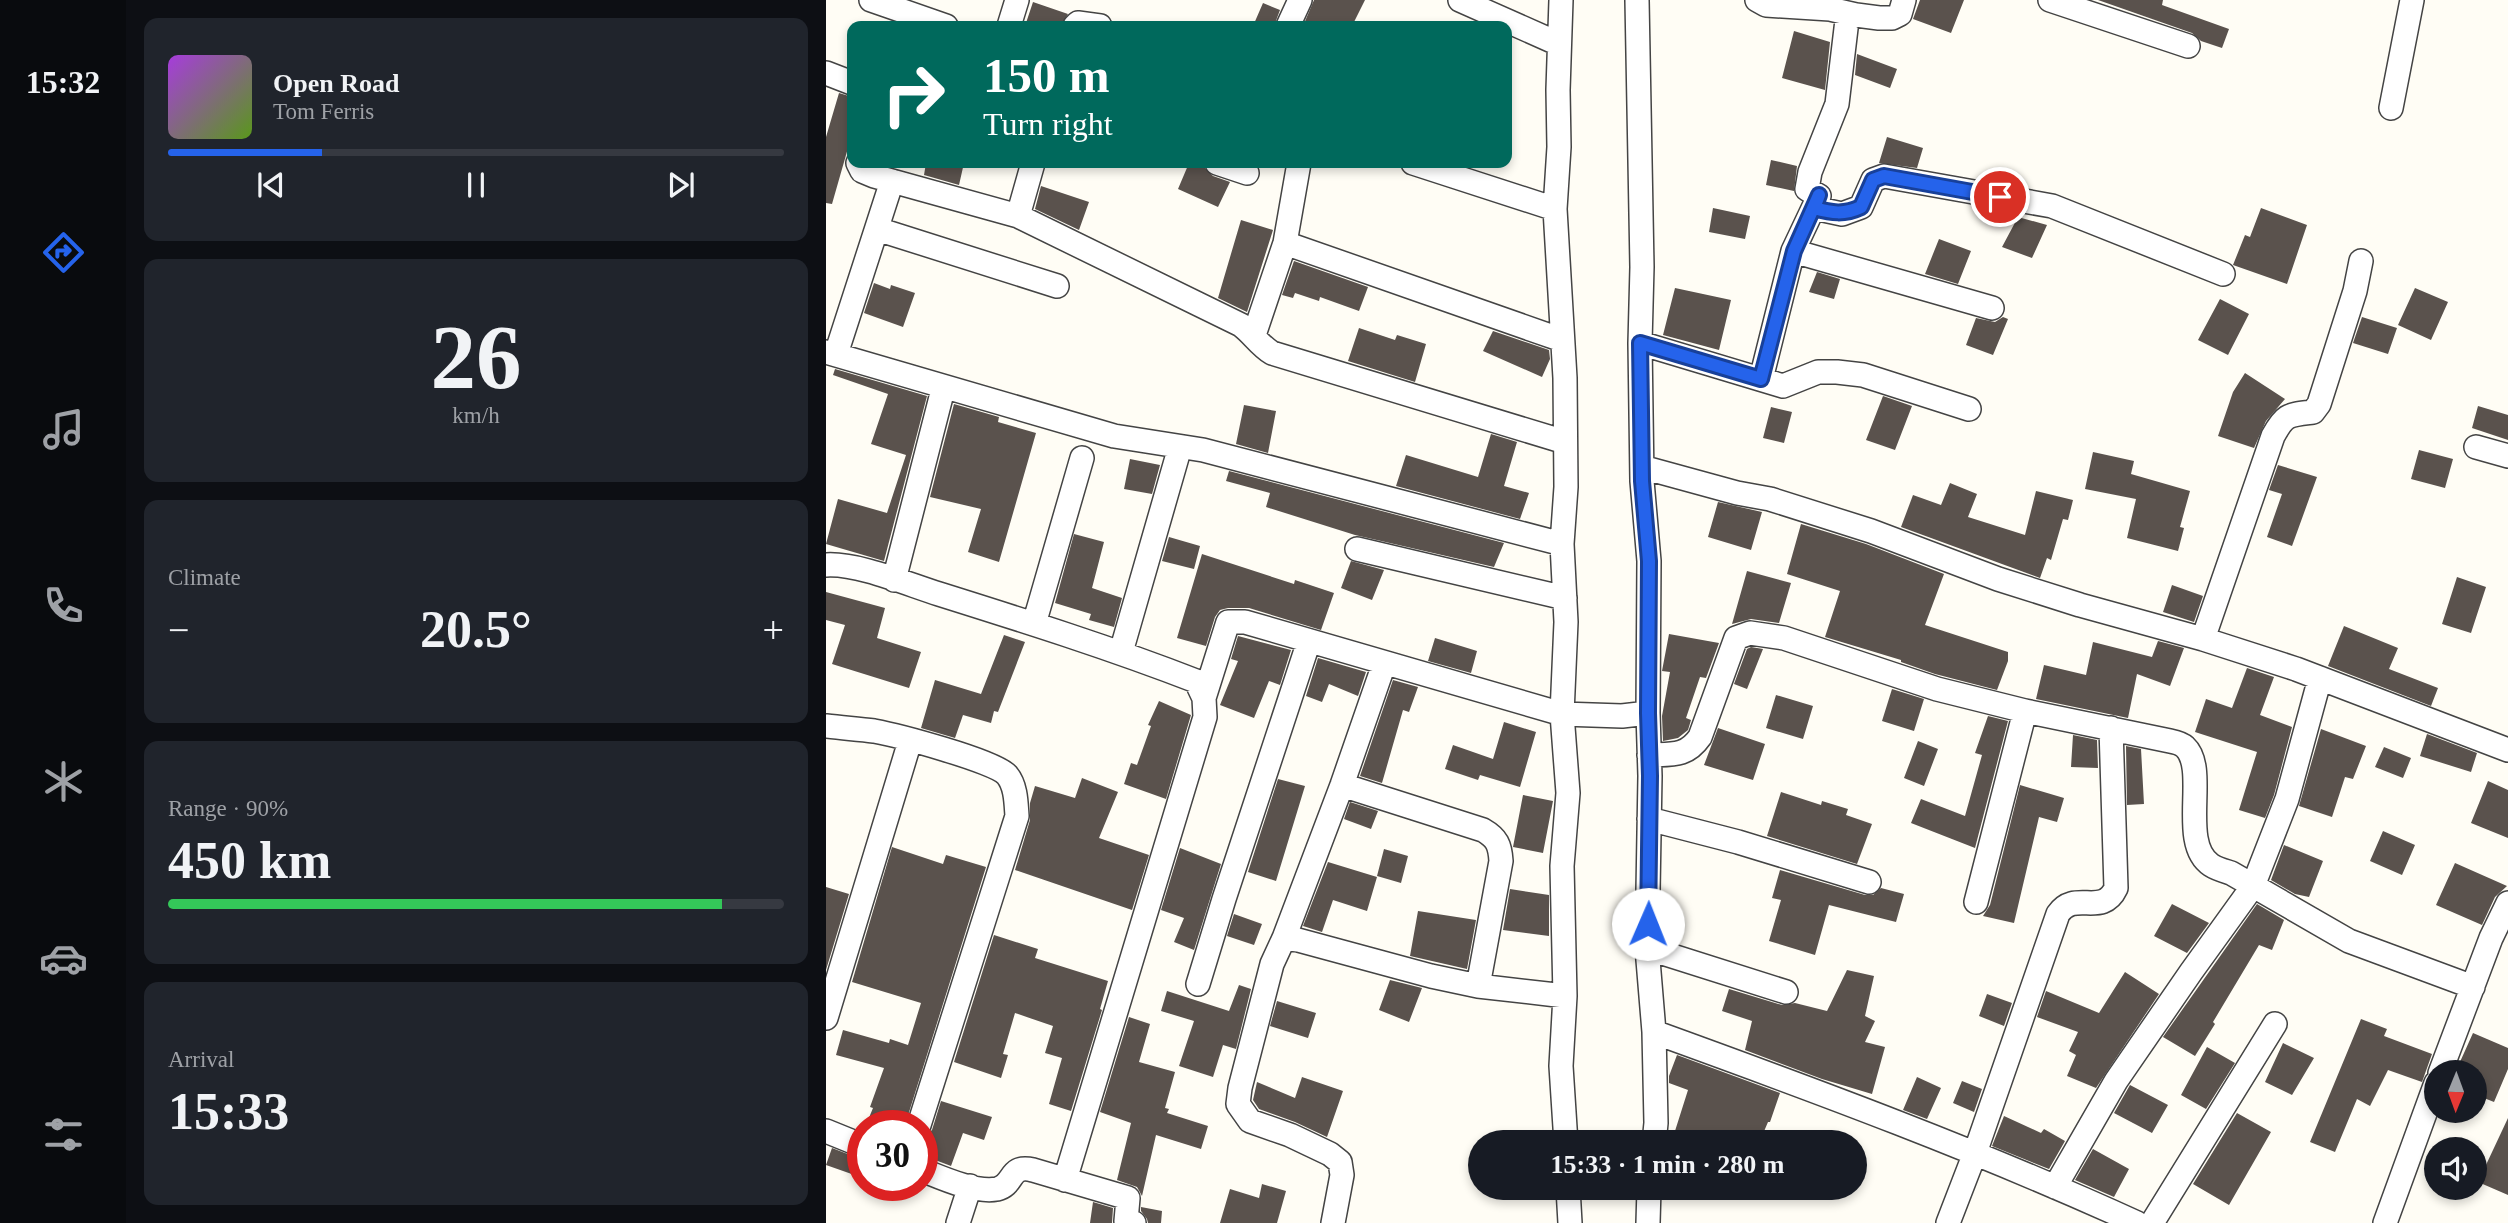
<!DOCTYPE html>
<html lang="en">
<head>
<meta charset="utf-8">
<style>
  body { margin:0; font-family:"Times New Roman",serif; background:#20242c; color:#f1f3f6; height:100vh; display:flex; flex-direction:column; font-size:26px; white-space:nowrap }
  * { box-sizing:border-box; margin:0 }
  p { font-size:23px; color:#9ea1a6 }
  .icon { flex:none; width:38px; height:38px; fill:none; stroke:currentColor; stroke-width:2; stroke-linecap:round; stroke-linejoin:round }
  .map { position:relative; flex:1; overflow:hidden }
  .panel { display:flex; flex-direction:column; gap:18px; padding:18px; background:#0d0f14; width:700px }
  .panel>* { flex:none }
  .top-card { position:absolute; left:21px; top:21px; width:665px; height:147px; border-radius:14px; box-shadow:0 4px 10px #0003; background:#00695c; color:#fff; overflow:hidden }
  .needle { width:46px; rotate:181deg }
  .controls { position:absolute; left:1598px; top:1060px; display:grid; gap:14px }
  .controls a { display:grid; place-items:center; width:63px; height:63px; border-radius:50%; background:#171b24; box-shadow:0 4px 10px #0003; font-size:35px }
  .speed { position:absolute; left:21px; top:1110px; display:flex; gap:14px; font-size:35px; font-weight:700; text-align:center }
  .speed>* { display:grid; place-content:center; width:91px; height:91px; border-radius:50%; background:#171b24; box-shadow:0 4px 10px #0003; line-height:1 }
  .speed .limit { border:10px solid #d22; background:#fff; color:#111 }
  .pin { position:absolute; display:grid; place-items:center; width:60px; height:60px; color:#fff; margin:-30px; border:4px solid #fff; border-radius:50%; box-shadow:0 2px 7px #0007 }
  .me { position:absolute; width:77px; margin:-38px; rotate:1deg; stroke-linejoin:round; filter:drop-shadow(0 0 5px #0008) }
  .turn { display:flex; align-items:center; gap:24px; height:147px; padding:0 21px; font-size:32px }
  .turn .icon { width:91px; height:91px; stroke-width:2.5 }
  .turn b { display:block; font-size:49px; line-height:60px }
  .big { font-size:52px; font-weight:600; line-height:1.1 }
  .panel .widget { flex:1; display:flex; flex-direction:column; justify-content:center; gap:10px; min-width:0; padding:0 24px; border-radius:14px; background:#20242c }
  .panel .dial { align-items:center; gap:0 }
  .dial b { font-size:91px; line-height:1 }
  .song { display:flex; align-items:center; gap:21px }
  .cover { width:84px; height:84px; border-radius:10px; background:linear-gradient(135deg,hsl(280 70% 55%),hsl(90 70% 35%)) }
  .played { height:7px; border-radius:4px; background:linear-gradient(90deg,#2563eb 25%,#363941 25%) }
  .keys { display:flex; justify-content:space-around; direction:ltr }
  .heat { display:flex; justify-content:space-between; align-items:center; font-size:38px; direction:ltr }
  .charge { height:10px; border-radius:5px; background:linear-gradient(90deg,#34c759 90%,#363941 0) }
  .trip { position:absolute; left:642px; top:1130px; width:399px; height:70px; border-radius:35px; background:#171b24; box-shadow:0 4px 10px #0003; font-weight:600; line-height:70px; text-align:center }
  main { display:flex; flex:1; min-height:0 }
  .tabs { display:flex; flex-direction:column; width:126px; justify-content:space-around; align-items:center; background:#090b0e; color:#9ea1a6 }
  .tabs .icon { width:49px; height:49px }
  .tabs .on { color:#2563eb }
  .tabs b { font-size:32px; color:#f1f3f6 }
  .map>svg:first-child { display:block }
  .building { fill:#5a524d }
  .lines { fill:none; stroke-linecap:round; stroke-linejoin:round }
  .minor-casing { stroke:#444; stroke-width:26 }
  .minor { stroke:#fff; stroke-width:23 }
  .route-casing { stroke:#184099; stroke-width:18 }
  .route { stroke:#2563eb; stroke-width:12 }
</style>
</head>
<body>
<main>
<nav class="tabs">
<b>15:32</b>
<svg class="icon on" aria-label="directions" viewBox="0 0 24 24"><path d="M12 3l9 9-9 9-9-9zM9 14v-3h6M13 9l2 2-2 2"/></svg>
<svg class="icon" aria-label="music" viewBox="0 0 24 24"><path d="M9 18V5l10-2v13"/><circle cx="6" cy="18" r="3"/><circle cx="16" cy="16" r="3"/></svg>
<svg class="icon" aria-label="phone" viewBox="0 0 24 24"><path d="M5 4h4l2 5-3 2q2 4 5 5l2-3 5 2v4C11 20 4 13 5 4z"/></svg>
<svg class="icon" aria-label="climate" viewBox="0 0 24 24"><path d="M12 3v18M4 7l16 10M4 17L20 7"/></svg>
<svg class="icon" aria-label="car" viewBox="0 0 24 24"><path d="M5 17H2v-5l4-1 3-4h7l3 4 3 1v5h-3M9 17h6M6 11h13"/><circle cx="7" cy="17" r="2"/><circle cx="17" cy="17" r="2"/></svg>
<svg class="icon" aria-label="filters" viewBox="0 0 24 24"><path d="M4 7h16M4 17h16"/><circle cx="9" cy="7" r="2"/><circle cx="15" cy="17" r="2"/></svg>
</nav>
<section class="panel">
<div class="widget">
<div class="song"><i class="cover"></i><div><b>Open Road</b><p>Tom Ferris</p></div></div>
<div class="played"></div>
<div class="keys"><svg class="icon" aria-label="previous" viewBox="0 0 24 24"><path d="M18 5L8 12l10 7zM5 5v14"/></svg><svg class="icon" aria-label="pause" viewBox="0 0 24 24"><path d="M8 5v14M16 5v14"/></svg><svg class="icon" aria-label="next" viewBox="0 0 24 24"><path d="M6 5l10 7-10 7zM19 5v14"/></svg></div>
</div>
<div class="widget dial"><b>26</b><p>km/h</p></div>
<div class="widget"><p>Climate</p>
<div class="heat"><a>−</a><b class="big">20.5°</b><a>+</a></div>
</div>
<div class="widget"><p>Range · 90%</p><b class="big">450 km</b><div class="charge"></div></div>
<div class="widget"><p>Arrival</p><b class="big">15:33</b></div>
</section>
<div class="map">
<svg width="1682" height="1223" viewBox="0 0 1682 1223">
  <rect width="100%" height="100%" fill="#fffdf5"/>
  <path class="building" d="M 488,0 L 539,0 L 526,26 L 477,26 Z
    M 1094,0 L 1138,0 L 1125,33 L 1087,19 Z
    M 1272,0 L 1337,0 L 1336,5 L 1403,29 L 1396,48 L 1375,41 L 1366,33 Z
    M 207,2 L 242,14 L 235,26 L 199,26 Z
    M 437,3 L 454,10 L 448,26 L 427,26 Z
    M 968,31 L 1004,42 L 999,90 L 956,78 Z
    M 1031,54 L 1071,69 L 1064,88 L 1029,75 Z
    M 13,93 L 26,97 L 26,134 L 6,204 L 0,203 L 0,137 Z
    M 1061,137 L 1097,148 L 1091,168 L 1053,163 Z
    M 945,160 L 971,166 L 968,191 L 940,185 Z
    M 100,163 L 138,163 L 133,185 L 98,175 Z
    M 363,163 L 378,167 L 387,176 L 404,182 L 392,207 L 352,189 Z
    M 215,186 L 263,202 L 253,230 L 209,209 Z
    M 887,208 L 924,216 L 919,239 L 883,232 Z
    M 1435,208 L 1481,225 L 1461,284 L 1407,265 L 1419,235 L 1424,237 Z
    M 1192,217 L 1221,225 L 1206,258 L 1176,247 Z
    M 415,220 L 447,230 L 421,312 L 392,298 Z
    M 1113,239 L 1145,251 L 1132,284 L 1099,274 Z
    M 468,261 L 542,287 L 533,311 L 494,297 L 493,301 L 469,293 L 467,298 L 456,295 Z
    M 991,272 L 1014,279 L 1008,299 L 983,292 Z
    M 48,283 L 64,289 L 65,285 L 89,293 L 77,327 L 38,313 Z
    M 849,288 L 905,300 L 893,350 L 837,335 Z
    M 1589,288 L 1622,302 L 1605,340 L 1572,325 Z
    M 1394,299 L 1423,314 L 1402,355 L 1372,340 Z
    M 1177,317 L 1182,319 L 1167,355 L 1140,345 L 1150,318 L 1169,322 Z
    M 1536,317 L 1571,328 L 1562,354 L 1527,343 Z
    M 533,328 L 569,340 L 571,335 L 600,344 L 589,382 L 522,361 Z
    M 667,331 L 723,350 L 724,359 L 716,377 L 657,351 Z
    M 9,369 L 101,396 L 58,561 L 0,544 L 12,499 L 61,513 L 80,455 L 45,444 L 62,394 L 7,375 Z
    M 1419,373 L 1459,399 L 1440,421 L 1428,448 L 1392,436 L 1407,392 Z
    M 1057,396 L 1086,406 L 1069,450 L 1040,440 Z
    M 128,404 L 173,417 L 172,422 L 210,433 L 173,562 L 142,552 L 155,509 L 104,497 Z
    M 418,405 L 450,411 L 442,453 L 410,444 Z
    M 1652,406 L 1682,415 L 1682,440 L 1646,428 Z
    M 945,407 L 966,412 L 958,443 L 937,438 Z
    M 665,434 L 691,442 L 678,486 L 703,493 L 694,519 L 570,486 L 580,455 L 652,477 Z
    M 1593,450 L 1627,459 L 1619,488 L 1585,479 Z
    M 1267,452 L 1308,461 L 1305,474 L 1364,491 L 1354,527 L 1358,528 L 1352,551 L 1301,538 L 1310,499 L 1259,489 Z
    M 304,459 L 334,465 L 326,494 L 298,489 Z
    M 1452,465 L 1491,477 L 1466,546 L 1441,537 L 1456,494 L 1443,490 Z
    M 403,471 L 678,543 L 668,567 L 529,535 L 440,507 L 444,493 L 400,481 Z
    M 1124,483 L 1151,494 L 1142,517 L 1199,535 L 1210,491 L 1247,500 L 1242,520 L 1237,519 L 1225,560 L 1221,558 L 1214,578 L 1075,527 L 1087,495 L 1115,505 Z
    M 892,502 L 936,512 L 925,550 L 882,537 Z
    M 975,524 L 1040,544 L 1118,574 L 1099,625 L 1182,652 L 1182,661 L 1171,690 L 1109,674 L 1075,662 L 1075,660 L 999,637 L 1014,591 L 961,574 Z
    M 248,534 L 278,542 L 266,588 L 296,598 L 288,627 L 263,620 L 265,614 L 229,603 Z
    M 343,537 L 374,546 L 368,569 L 336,561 Z
    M 376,554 L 468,584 L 469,580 L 508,593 L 495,630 L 423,608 L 402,608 L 394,610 L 389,617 L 380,646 L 351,638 Z
    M 525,561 L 558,570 L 546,600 L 515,588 Z
    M 921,571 L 965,583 L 953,623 L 925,619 L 906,624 Z
    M 1631,577 L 1660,587 L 1645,633 L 1616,624 Z
    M 1346,585 L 1377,596 L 1368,622 L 1337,612 Z
    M 0,592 L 59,608 L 51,638 L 95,652 L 83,688 L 6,664 L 19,625 L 0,620 Z
    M 1518,626 L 1572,648 L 1563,669 L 1612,688 L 1605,706 L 1502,666 Z
    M 843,634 L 893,643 L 880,678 L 874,677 L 860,718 L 865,720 L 862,730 L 852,738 L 837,741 L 836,716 L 844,672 L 836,671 Z
    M 178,635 L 199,642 L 172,712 L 168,711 L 165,723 L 137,715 L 129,738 L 95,728 L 109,680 L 155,694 Z
    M 412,636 L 465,650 L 454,685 L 443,681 L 428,718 L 394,705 L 412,661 L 405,659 Z
    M 609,638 L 651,651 L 645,673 L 602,661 Z
    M 1332,641 L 1358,648 L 1344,686 L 1311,674 L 1302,718 L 1210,699 L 1218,665 L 1260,675 L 1267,642 L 1326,657 Z
    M 925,647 L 937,649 L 921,689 L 908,684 L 921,649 Z
    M 492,658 L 540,672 L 532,696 L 503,684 L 496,702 L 480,696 Z
    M 1421,668 L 1448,677 L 1434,715 L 1466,727 L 1448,795 L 1439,818 L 1413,810 L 1431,752 L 1369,732 L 1380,699 L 1406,708 Z
    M 567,680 L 592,687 L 583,712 L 577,710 L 556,783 L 534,776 Z
    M 1066,689 L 1098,699 L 1088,731 L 1056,721 Z
    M 950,695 L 987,706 L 977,739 L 940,728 Z
    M 333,701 L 365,715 L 340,799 L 298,784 L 305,763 L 311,765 L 325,726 L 322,725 Z
    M 1162,716 L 1182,721 L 1149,848 L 1085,823 L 1095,799 L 1139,816 L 1156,755 L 1149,753 Z
    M 678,722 L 710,732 L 694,787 L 654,775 L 652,780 L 619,769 L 627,745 L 667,759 Z
    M 892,728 L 939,744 L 927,780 L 878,765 Z
    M 1495,729 L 1540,746 L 1527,779 L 1519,777 L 1506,817 L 1473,806 Z
    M 1601,734 L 1651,753 L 1645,772 L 1594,756 Z
    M 1247,735 L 1271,740 L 1272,768 L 1245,767 Z
    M 1092,741 L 1112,749 L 1098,786 L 1078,778 Z
    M 1300,746 L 1315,749 L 1318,804 L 1301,805 Z
    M 1558,747 L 1585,758 L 1577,778 L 1549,767 Z
    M 256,778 L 292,792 L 273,838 L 323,855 L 306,910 L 189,870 L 204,820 L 204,803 L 209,786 L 249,798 Z
    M 452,779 L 479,786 L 450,881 L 422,872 Z
    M 1662,781 L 1682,790 L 1682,838 L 1645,823 Z
    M 1194,785 L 1238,798 L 1231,822 L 1213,817 L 1188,923 L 1157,916 L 1164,905 Z
    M 955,792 L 995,805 L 996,801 L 1022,809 L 1020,815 L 1046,824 L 1031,864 L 941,836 Z
    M 697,795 L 727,801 L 717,853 L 687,847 Z
    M 524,802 L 552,811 L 545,829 L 518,819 Z
    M 1557,831 L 1589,845 L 1576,875 L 1544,861 Z
    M 1458,845 L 1497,861 L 1483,897 L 1469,894 L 1445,880 Z
    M 66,847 L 117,864 L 120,855 L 160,867 L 79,1125 L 40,1125 L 47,1108 L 44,1107 L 58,1068 L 10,1055 L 17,1030 L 63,1043 L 64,1039 L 82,1045 L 95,1003 L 26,982 Z
    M 354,848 L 395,864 L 368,950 L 348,942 L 358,918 L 335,910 Z
    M 558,849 L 582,856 L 575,883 L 551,876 Z
    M 502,862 L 551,877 L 541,911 L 507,900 L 496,932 L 477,926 Z
    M 1629,863 L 1681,886 L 1669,897 L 1656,925 L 1610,905 Z
    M 954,870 L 1039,895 L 1047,895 L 1055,888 L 1078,894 L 1070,922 L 1003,905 L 989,955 L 943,941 L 955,900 L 946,898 Z
    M 0,887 L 23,894 L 0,970 Z
    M 684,889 L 723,895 L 723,936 L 677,930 Z
    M 1346,904 L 1383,923 L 1361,953 L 1328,936 Z
    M 1431,904 L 1458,920 L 1446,950 L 1433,945 L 1387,1022 L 1389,1024 L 1369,1056 L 1337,1037 Z
    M 592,911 L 650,920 L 641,969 L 584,956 Z
    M 408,914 L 436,924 L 428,945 L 401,936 Z
    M 168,935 L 212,949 L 209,958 L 282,981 L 274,1009 L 276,1010 L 245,1111 L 223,1104 L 236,1058 L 219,1053 L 227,1026 L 189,1013 L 177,1054 L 182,1055 L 175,1078 L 128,1062 Z
    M 1021,970 L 1048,976 L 1039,1016 L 1049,1021 L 1039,1042 L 1059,1047 L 1046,1094 L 996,1079 L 919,1050 L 926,1021 L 896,1011 L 903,989 L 956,1005 L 969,1003 L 1001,1011 Z
    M 1299,972 L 1333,994 L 1270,1088 L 1241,1076 L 1250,1055 L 1243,1051 L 1252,1032 L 1211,1017 L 1220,991 L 1273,1013 Z
    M 564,980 L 596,988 L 583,1022 L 553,1010 Z
    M 413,985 L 425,989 L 410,1049 L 397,1045 L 387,1077 L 353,1066 L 368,1021 L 335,1011 L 341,991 L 403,1011 Z
    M 1161,994 L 1186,1003 L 1178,1026 L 1153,1016 Z
    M 451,1001 L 490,1013 L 482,1038 L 444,1026 Z
    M 303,1017 L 324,1024 L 313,1062 L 349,1072 L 339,1108 L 343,1109 L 341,1113 L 382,1126 L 375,1149 L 330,1135 L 316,1196 L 311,1187 L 291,1180 L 305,1123 L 274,1112 Z
    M 1535,1019 L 1561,1029 L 1558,1036 L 1606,1054 L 1596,1082 L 1562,1070 L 1544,1106 L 1531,1099 L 1509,1152 L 1484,1142 Z
    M 1647,1033 L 1682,1048 L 1682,1069 L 1668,1102 L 1648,1094 L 1648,1073 L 1629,1073 Z
    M 1457,1043 L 1488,1058 L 1466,1095 L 1439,1082 Z
    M 1381,1047 L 1409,1063 L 1380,1109 L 1355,1095 Z
    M 851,1055 L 954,1093 L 944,1122 L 942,1122 L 933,1143 L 885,1143 L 849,1131 L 862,1090 L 843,1083 L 843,1076 Z
    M 476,1077 L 517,1091 L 501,1137 L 469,1122 L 433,1109 L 427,1100 L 431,1082 L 469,1098 Z
    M 1091,1077 L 1115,1088 L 1101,1119 L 1077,1110 Z
    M 1136,1081 L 1156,1089 L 1148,1112 L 1127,1103 Z
    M 1304,1085 L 1342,1105 L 1326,1133 L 1288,1113 Z
    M 115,1101 L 166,1117 L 158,1140 L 137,1133 L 125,1166 L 96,1155 L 96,1139 L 106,1130 Z
    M 1411,1113 L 1445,1132 L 1403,1205 L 1367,1184 Z
    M 1178,1116 L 1215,1133 L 1218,1129 L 1239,1141 L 1223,1169 L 1166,1146 Z
    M 1682,1118 L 1682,1195 L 1652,1182 Z
    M 6,1148 L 37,1160 L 37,1178 L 0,1165 Z
    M 1267,1149 L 1303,1169 L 1288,1197 L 1249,1180 Z
    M 436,1184 L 460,1191 L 451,1223 L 394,1223 L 404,1189 L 433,1198 Z
    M 267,1202 L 287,1208 L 286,1223 L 264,1223 Z
    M 315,1207 L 336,1211 L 335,1223 L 322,1223 L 321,1219 L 315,1211 Z"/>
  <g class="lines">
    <g class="minor-casing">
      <path id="minor" d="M 45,0 L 120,26
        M 634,0 L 733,44
        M 735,0 L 732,90 L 733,147 L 729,209 L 739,378 L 740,487 L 736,544 L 740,622 L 736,714 L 742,793 L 736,866 L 739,996 L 735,1066 L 740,1143
        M 811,0 L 816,267 L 814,343 L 816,481 L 823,561 L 822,713 L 824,776 L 821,948 L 828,1032 L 830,1123 L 828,1143
        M 931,0 L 940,5 L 1004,9 L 1030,15 L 1021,20 L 1011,104 L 984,172 L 981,189 L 993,196 L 988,208 L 1016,214 L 1035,207 L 1047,180 L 1058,176 L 1226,206 L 1397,274
        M 1224,0 L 1362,46
        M 1030,15 L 1053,18 L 1066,18 L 1074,14 L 1078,0
        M 183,26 L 191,0
        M 249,26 L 252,23 L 274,26
        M 462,26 L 474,0
        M 0,73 L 26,83
        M 1565,108 L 1586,0
        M 32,163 L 36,171 L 48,176 L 192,216 L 415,325 C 427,334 433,345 446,353 L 739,442
        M 391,163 L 421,173
        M 587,163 L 729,209
        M 192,216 L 207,163
        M 51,229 L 231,286
        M 459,243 L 736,340
        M 967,251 L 1166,308
        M 428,335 L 459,243 L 473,163
        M 814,343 L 957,386 L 992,372 L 1011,372 L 1037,375 L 1143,409
        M 0,352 L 288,436 L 377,450 L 736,544
        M 10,354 L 66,181
        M 935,379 L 967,251 L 993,196
        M 1650,447 L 1682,456
        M 816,467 L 911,493 L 944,499 L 1045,531 L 1172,579 L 1254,605 L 1377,639 L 1470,669 L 1682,750
        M 531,549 L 739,598
        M 0,565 C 32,563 81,584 113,594 C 199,621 285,648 370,681 L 378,698 L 379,717 L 239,1180
        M 68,580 L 115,397
        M 208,624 L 256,458
        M 1377,639 L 1447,436 C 1459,414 1462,415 1487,412 L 1493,404 L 1529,291 L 1535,261
        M 295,652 L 354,447
        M 378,698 L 402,622 L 419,622 L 736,714 L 796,716 L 822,713
        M 0,726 C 16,728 32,729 48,731 C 70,735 169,761 181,775 C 190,786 190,802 191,816 L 93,1125
        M 823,755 C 846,754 860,757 874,737 L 910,638 L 924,633 L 958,638 L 1111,689 L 1199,711 L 1344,741 C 1349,742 1356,744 1359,747 C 1383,769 1352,843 1385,865 C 1391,869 1399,871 1405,873 L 1523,941 L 1647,987
        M 516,785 L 657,830 C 671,838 674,845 675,861 L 652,986
        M 823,819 L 912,842 L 1043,882
        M 1150,902 L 1199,711
        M 458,938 L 516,785 L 558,664
        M 821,948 L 960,992
        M 372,984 L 398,899 L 483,641
        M 0,1018 L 84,741
        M 828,1032 C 991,1091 1153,1151 1311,1223
        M 1614,1073 L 1665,938 L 1682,903
        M 0,1131 L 37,1146
        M 96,1170 C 116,1178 149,1193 171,1189 C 189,1185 182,1164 207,1170 L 302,1198 L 300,1221 L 308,1223
        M 1229,1187 L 1290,1081 L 1365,972 L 1427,886 L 1461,799 L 1494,678
        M 742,1188 L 744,1223
        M 132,1223 L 144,1186
        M 507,1223 L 516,1175 L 514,1162 L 504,1154 L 464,1135 L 424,1121 L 412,1104 L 414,1088 L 446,964 L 458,938 L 472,940 L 605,976 L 652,986 L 739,996
        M 822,1223 L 823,1188
        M 1122,1223 L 1149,1153 L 1232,914 C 1249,889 1276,918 1290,888 L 1285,728
        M 1326,1223 L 1449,1024
        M 1559,1223 L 1610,1083"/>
    </g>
    <use href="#minor" class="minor"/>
  </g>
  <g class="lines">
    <g class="route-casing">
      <path id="route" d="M 822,924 L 824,776 L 822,713 L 823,561 L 816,481 L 814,343 L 935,379 L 968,251 L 993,195 L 988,208 C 1006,213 1018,215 1035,207 L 1047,180 L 1058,176 L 1174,197"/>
    </g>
    <use href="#route" class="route"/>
  </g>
</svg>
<div class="controls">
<a><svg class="needle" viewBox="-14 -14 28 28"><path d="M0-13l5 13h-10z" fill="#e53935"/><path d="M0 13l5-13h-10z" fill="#9ea1a6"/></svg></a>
<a><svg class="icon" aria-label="sound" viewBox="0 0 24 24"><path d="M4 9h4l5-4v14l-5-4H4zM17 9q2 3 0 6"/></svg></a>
</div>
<div class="speed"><div class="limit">30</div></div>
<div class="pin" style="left:1174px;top:197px;background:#d93025"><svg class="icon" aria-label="arrive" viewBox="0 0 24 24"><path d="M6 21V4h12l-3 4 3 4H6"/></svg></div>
<svg class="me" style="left:822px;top:924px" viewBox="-20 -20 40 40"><circle r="19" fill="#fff"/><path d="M0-13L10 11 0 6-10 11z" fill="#2563eb"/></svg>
<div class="trip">15:33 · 1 min · 280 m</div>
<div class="top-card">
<div class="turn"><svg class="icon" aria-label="right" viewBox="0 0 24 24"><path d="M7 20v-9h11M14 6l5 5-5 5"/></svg><div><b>150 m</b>Turn right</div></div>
</div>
</div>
</main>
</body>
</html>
